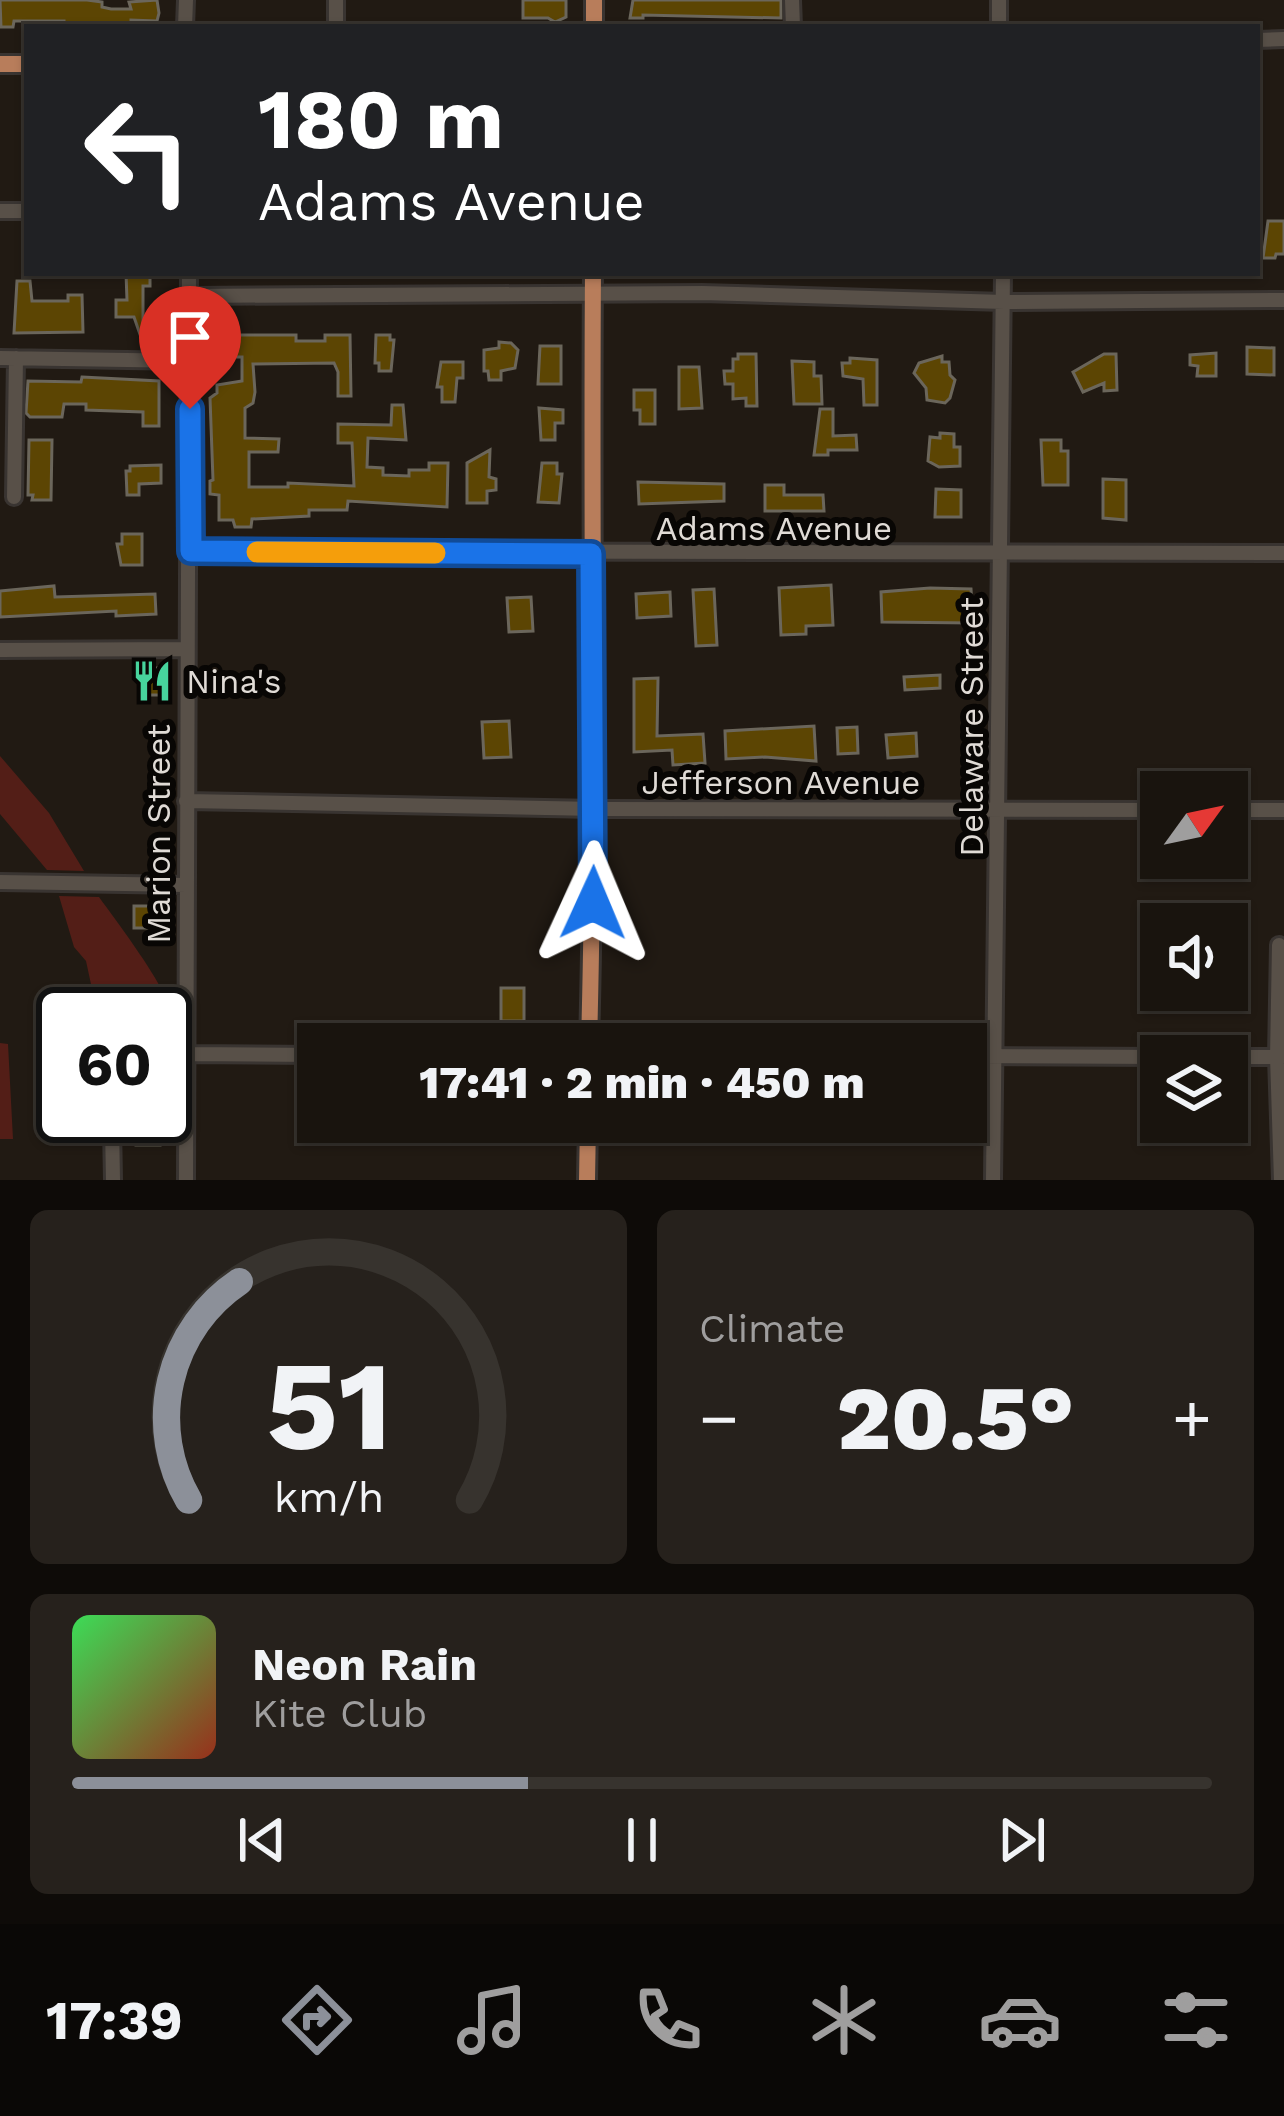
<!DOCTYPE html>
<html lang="en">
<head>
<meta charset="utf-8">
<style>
  body { margin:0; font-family:"Work Sans",sans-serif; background:#26211c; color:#f1f3f6; height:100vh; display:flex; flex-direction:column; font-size:45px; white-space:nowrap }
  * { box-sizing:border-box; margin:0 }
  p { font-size:39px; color:#9f9e9e }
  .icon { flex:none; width:66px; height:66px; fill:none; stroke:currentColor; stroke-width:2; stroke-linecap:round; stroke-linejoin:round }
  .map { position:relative; height:1180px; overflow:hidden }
  .sheet { display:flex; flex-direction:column; gap:30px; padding:30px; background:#0e0b08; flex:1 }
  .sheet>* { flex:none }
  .top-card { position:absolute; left:24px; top:24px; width:1236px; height:252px; border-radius:0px; box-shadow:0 3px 9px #0004,0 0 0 3px #37332e; background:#202124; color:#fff; overflow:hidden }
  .needle { width:78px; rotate:57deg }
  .fabs { position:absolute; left:1140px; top:771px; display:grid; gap:24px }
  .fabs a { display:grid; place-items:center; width:108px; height:108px; border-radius:0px; background:#19140e; box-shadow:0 3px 9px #0004,0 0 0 3px #37332e; font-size:60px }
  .speed { position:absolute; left:36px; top:987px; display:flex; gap:24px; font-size:60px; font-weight:700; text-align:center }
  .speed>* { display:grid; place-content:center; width:156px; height:156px; border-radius:50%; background:#19140e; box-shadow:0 3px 9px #0004,0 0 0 3px #37332e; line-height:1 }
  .speed .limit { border:6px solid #111; border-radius:18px; background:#fff; color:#111 }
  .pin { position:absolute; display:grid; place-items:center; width:102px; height:102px; color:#fff; margin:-123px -51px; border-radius:50% 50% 50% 0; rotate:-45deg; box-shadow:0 0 12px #0007 }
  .pin .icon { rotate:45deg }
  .me { position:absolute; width:132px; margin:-66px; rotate:1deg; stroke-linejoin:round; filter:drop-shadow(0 0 9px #0008) }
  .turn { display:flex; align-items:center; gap:42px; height:252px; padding:0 36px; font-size:54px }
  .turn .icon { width:156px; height:156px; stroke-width:2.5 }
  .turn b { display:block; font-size:84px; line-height:102px }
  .big { font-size:90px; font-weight:800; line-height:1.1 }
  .sheet .card { flex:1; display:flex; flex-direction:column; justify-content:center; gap:18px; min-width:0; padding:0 42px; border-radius:18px; background:#26211c }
  .sheet .dial { align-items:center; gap:0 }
  .dial svg { height:312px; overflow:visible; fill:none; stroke:#37332e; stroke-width:7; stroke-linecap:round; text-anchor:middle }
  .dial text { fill:#f1f3f6; stroke:none }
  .song { display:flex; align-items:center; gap:36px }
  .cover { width:144px; height:144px; border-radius:18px; background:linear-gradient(135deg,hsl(130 70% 55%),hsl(10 70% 35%)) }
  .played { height:12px; border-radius:6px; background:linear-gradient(90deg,#8c9099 40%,#37332e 40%) }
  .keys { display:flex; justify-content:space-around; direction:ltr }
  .heat { display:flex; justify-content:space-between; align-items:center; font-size:66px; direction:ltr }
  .sheet .tiles { flex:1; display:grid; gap:30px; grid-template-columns:1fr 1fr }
  .card:last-child { grid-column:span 2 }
  .trip { position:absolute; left:297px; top:1023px; width:690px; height:120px; border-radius:0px; background:#19140e; box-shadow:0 3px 9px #0004,0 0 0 3px #37332e; font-weight:800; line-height:120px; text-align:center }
  .menu { display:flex; height:192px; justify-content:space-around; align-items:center; background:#0a0806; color:#9f9e9e }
  .menu .icon { width:84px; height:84px }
  .menu .on { color:#8c9099 }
  .menu b { font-size:54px; color:#f1f3f6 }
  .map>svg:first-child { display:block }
  .green { fill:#531e17 }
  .building { fill:#5c4503; stroke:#6b665b; stroke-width:3 }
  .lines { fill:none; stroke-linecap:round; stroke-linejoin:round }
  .minor-casing { stroke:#393431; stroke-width:20 }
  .major-casing { stroke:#393431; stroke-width:22 }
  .minor { stroke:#585048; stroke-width:14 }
  .major { stroke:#b87d5b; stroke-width:16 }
  .route-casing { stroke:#114b97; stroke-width:30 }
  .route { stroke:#1a73e8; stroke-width:21 }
  .slow { stroke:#f59e0b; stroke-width:21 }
  .labels { text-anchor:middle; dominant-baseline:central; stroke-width:12; stroke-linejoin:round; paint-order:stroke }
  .street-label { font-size:33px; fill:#e0dbd6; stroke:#080604 }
  .poi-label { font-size:33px; fill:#e0dbd6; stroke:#080604; text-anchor:start }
</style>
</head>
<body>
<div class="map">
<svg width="1284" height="1180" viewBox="0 0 1284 1180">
  <rect width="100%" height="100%" fill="#211a13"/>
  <path class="green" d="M 0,756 L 49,813 L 84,871 L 47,870 L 0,814 Z
    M 59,896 L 99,897 C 117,922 167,987 171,1013 L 97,1012 L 86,961 L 74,947 Z
    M 0,1043 L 8,1044 L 13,1139 L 0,1139 Z"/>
  <path class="building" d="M 0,0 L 87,0 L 102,2 L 102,7 L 111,9 L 131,9 L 129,2 L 157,0 L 159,13 L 157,21 L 131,20 L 131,26 L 64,27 L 64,21 L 14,21 L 13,27 L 1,27 Z
    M 523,0 L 566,0 L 566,17 L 555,22 L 548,18 L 523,18 Z
    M 633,0 L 781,0 L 781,18 L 643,15 L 643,18 L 630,18 Z
    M 1268,221 L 1284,221 L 1284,254 L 1276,254 L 1275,258 L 1263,258 Z
    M 126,273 L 150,273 L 150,286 L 143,286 L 143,324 L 149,322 L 154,336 L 142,340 L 134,317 L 116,317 L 116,300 L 127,300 Z
    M 17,281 L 30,281 L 32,301 L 68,301 L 68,295 L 82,295 L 83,332 L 14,333 Z
    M 233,335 L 296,335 L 296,341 L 325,341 L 325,335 L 350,335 L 351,396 L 338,396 L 338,372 L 334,363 L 253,364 L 255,392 L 253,403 L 245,408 L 245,438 L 279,439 L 278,452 L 249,452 L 249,487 L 288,487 L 288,483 L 354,486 L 352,443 L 338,443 L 338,424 L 391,425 L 392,405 L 403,405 L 406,440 L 368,438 L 367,467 L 383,468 L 383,475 L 409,476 L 409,470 L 429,470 L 429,463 L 448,463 L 447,507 L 348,501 L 347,510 L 309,510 L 309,516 L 252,519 L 251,527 L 235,527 L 233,520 L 219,520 L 219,495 L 210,494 L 210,481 L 213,480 L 210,398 L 217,393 L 217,385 L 242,381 L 242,357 L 233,357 Z
    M 376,335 L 390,335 L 390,340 L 394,340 L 391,371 L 379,371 L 379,363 L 375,363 Z
    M 499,342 L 511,343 L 518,350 L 515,368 L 501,371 L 501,380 L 489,380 L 488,371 L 484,371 L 484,350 L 499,348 Z
    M 540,346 L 561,346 L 561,384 L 538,384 Z
    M 1247,347 L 1274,348 L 1274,375 L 1247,374 Z
    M 1216,353 L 1216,376 L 1197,376 L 1198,366 L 1190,365 L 1190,355 Z
    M 738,354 L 756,354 L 757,406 L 746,406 L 746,398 L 733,399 L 733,384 L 725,384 L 724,371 L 733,371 L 733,359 L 738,359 Z
    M 1104,354 L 1116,354 L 1117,390 L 1104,391 L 1104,383 L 1083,392 L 1073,372 Z
    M 942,356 L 942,362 L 949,362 L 950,375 L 955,380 L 950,398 L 945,403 L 927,400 L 926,388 L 914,373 L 919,363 Z
    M 850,358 L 877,360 L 877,405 L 864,405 L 863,379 L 843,376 L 842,363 L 850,363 Z
    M 792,361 L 814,362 L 814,376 L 821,376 L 822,404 L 794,404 Z
    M 441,362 L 463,362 L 463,378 L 457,378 L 455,402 L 442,402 L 442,387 L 437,387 Z
    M 679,367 L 699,367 L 702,408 L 679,409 Z
    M 82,377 L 159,381 L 159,426 L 143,426 L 143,412 L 86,410 L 86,404 L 64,404 L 62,417 L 30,417 L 26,413 L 28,381 L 81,382 Z
    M 634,390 L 655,390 L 655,424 L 640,424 L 640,410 L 634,410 Z
    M 539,408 L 563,410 L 563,423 L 555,423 L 555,440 L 541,440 Z
    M 820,409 L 833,409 L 833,436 L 856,435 L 857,450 L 828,450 L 828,455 L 814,455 Z
    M 940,433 L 954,434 L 954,447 L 960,447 L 960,466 L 939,467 L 928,461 L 930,437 L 940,438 Z
    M 29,440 L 52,440 L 51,500 L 32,500 L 33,495 L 28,495 Z
    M 1041,440 L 1061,440 L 1061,451 L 1068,451 L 1068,485 L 1043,485 Z
    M 490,450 L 489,477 L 496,479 L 496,490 L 487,491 L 487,503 L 467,503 L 467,463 Z
    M 542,463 L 557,463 L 557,474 L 562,474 L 559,503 L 538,502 Z
    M 161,465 L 161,483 L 139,484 L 139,495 L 127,495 L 126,471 L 130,471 L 130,466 Z
    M 1103,479 L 1126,480 L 1126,520 L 1103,518 Z
    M 638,482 L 724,484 L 724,501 L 639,504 Z
    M 765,485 L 784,485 L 784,495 L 823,495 L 824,511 L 765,511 Z
    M 936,489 L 961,490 L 961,517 L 935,517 Z
    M 122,534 L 142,534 L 142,565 L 121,565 L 117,544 L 122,544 Z
    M 831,585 L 833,625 L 806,626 L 806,634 L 781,635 L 779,588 Z
    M 54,586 L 55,597 L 155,594 L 156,614 L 116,616 L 116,611 L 0,617 L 0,591 Z
    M 930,588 L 971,589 L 973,623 L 882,622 L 881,592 Z
    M 714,589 L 717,645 L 696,646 L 693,590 Z
    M 670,592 L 671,616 L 637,618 L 636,594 Z
    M 531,597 L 533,631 L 509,632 L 507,598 Z
    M 140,668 L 165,668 L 165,695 L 139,695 Z
    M 940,675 L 940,688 L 905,690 L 904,677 Z
    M 658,678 L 657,736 L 703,734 L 705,763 L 673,765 L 672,750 L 634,752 L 634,679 Z
    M 509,721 L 511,757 L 484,758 L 482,722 Z
    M 814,726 L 816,761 L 765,757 L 726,759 L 725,731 Z
    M 857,727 L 858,753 L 838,754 L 837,728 Z
    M 916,733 L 917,756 L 888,758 L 886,735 Z
    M 134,906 L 161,906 L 161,928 L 134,928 Z
    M 501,988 L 524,988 L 524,1021 L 501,1021 Z
    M 64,1116 L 97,1116 L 97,1133 L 65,1134 Z
    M 136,1116 L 159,1116 L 160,1145 L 136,1145 Z"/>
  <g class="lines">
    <g class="minor-casing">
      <path id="minor" d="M 336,0 L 336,27
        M 792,0 L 793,27
        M 185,27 L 186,0
        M 999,27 L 999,0
        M 1257,40 L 1284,39
        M 0,211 L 27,211
        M 190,296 L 702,293 L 1004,302 L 1284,300
        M 0,358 L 190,361
        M 14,497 L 16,358
        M 191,551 L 1284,553
        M 0,650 L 185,649
        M 186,801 L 596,809 L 1161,810
        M 1227,810 L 1284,810
        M 0,882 L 186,885
        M 1279,945 L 1277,1057 L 1281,1180
        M 185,1054 L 318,1055
        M 966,1056 L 1161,1057
        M 1227,1057 L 1282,1057
        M 112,1126 L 113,1180
        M 186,1180 L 189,273
        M 993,1180 L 1003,273"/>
    </g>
    <g class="major-casing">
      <path id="major" d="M 594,0 L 594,27
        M 0,64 L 27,64
        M 589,1044 C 596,787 591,530 593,273
        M 587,1180 L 588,1122"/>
    </g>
    <use href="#minor" class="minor"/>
    <use href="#major" class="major"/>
  </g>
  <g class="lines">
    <g class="route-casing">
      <path id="route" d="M 190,409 L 191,551 L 591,554 L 593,903"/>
    </g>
    <use href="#route" class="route"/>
    <path class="slow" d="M 257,552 L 435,553"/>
  </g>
  <defs>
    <g id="restaurant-bare" transform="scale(3.24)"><path d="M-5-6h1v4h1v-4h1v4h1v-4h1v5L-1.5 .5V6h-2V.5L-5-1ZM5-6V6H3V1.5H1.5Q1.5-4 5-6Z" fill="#47d49d" stroke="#080604" stroke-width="2.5" paint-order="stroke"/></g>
  </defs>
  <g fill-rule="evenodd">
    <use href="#restaurant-bare" x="152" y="681"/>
  </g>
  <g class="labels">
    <g class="street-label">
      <text x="774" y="528">Adams Avenue</text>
      <text transform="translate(971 727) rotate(-90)">Delaware Street</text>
      <text x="781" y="782">Jefferson Avenue</text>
      <text transform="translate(158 834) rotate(-90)">Marion Street</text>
    </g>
    <g class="poi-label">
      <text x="186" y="681">Nina's</text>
    </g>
  </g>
</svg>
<div class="fabs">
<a><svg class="needle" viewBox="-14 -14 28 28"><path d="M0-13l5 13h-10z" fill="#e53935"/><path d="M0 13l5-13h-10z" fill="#9f9e9e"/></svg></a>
<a><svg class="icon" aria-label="sound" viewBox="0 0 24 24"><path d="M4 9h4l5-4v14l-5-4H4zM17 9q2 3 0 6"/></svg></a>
<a><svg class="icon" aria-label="layers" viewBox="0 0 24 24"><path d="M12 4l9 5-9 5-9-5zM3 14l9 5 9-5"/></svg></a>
</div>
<div class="speed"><div class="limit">60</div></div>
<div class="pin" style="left:190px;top:409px;background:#d93025"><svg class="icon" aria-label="arrive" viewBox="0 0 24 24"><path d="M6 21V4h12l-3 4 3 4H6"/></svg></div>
<svg class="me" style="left:593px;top:903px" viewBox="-20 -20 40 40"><path d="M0-17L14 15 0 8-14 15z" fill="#1a73e8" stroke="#fff" stroke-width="4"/></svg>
<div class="trip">17:41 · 2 min · 450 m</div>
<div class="top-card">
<div class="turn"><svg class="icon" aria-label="left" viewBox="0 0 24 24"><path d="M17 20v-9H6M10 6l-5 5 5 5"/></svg><div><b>180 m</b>Adams Avenue</div></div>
</div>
</div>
<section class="sheet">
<div class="tiles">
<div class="card dial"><svg viewBox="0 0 100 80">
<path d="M14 69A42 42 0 1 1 86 69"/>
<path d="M14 69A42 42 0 0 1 27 13" stroke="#8c9099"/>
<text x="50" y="56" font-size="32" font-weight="700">51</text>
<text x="50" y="72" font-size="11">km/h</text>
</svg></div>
<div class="card"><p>Climate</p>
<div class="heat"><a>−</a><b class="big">20.5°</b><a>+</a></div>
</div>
<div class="card">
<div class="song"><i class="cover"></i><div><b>Neon Rain</b><p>Kite Club</p></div></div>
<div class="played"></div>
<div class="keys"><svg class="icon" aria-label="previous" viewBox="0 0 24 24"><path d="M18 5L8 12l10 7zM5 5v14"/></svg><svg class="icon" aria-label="pause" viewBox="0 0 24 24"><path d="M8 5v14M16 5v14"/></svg><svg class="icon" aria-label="next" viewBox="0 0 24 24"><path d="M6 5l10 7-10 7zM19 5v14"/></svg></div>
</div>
</div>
</section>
<nav class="menu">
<b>17:39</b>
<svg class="icon on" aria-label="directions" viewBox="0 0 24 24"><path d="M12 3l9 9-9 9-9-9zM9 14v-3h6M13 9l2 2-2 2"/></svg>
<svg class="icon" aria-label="music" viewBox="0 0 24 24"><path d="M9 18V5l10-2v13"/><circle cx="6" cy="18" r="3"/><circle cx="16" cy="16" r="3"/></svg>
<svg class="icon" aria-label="phone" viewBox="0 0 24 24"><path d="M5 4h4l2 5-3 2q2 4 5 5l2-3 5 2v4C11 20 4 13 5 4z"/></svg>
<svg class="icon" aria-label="climate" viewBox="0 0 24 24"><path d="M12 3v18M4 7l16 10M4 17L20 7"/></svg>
<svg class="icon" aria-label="car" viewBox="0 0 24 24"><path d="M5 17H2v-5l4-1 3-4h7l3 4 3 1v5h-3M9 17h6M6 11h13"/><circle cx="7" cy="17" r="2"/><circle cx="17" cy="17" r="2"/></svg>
<svg class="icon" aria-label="filters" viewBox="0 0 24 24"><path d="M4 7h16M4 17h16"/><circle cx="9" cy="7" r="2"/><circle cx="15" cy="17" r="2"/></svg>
</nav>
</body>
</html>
